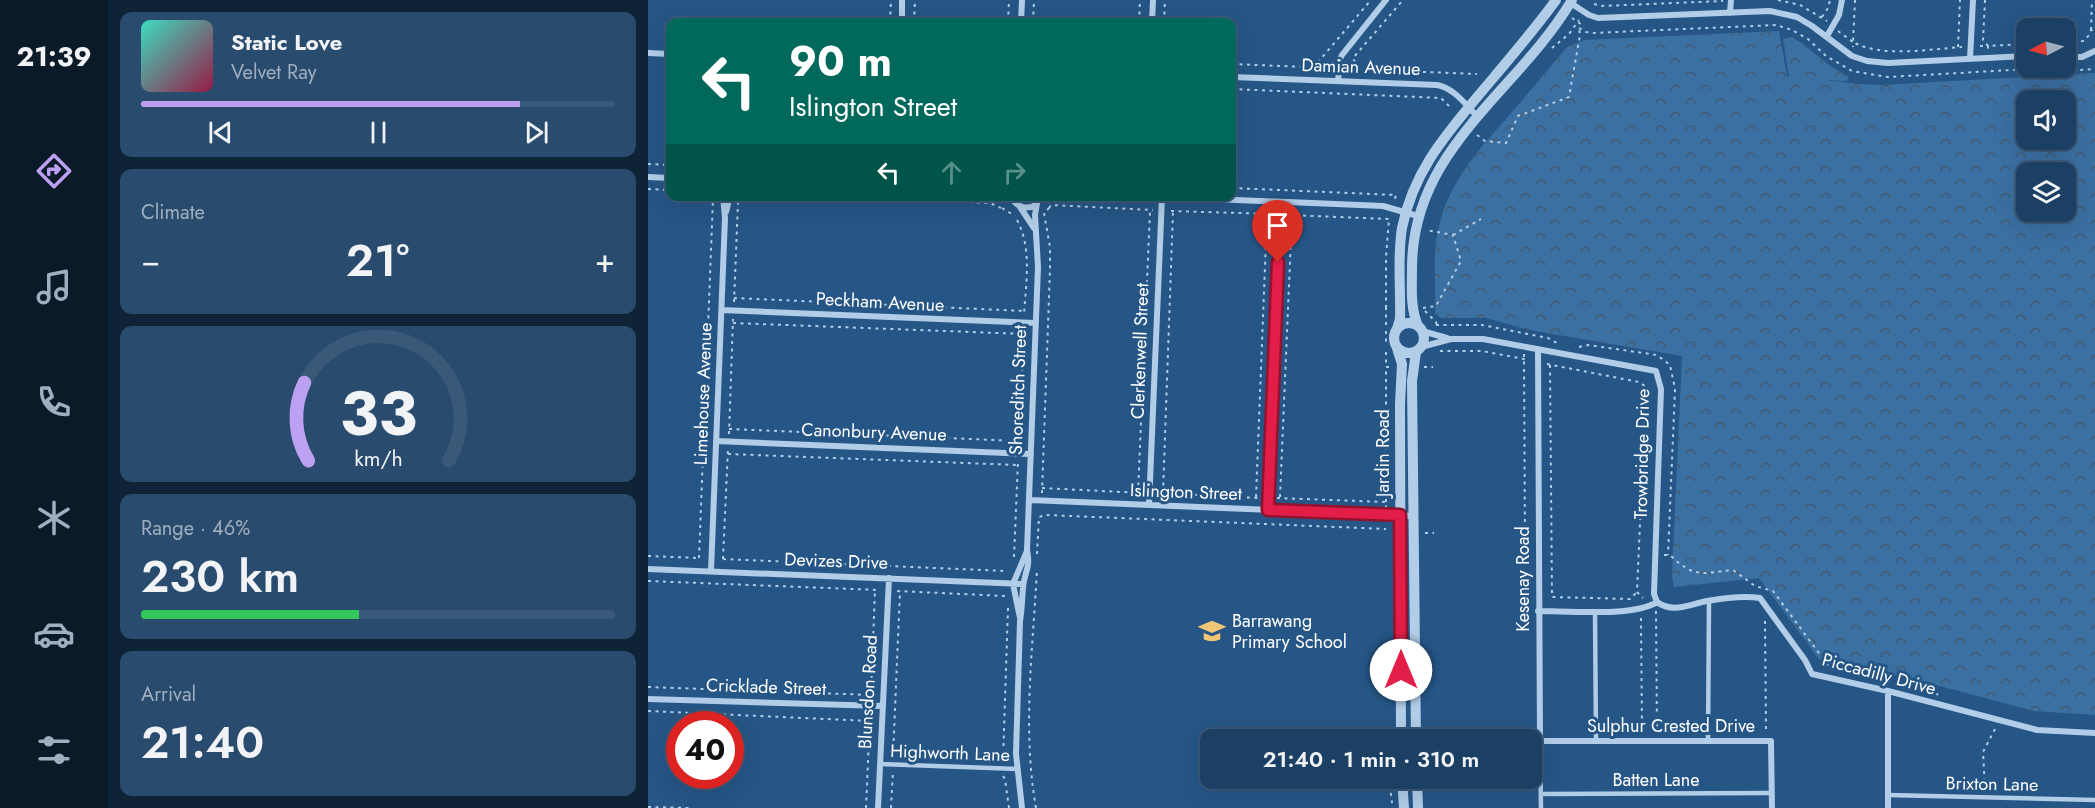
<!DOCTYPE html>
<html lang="en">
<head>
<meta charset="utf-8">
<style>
  body { margin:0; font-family:Jost,sans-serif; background:#294b6d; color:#f1f3f6; height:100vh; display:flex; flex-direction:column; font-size:22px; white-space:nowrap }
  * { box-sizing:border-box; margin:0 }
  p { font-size:20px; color:#a0afbf }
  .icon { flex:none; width:33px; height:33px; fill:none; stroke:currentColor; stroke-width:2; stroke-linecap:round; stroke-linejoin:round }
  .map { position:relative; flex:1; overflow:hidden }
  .drawer { display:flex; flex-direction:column; gap:12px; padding:12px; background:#0f2337; width:540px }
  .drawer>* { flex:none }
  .banner { position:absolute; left:18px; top:18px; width:570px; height:183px; border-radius:12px; box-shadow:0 6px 24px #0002,0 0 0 2px #3a5978; background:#00695c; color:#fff; overflow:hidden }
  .needle { width:39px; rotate:264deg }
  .tools { position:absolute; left:1368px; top:18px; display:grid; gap:12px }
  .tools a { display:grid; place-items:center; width:60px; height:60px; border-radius:12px; background:#1c4064; box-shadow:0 6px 24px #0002,0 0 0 2px #3a5978; font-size:30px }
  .speed { position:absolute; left:18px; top:711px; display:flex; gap:12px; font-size:30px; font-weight:700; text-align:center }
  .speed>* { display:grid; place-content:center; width:78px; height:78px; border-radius:50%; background:#1c4064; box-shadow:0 6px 24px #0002,0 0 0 2px #3a5978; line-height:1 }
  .speed .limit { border:9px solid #d22; background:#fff; color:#111 }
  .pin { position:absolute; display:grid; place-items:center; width:51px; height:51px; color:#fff; margin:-62px -26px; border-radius:50% 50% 50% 0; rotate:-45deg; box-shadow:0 0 6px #0007 }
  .pin .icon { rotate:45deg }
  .me { position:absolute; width:66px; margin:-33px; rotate:0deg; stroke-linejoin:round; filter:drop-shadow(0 0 4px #0008) }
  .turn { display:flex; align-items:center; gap:21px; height:126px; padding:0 24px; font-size:27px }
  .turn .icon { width:78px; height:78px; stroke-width:2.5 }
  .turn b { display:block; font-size:42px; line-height:51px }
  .lanes { display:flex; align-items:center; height:57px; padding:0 24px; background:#0003; justify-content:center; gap:30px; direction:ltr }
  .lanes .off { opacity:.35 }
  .big { font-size:45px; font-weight:600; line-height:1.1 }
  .drawer .widget { flex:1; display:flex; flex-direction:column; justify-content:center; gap:9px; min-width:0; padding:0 21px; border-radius:12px; background:#294b6d }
  .drawer .dial { align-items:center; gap:0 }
  .dial svg { height:156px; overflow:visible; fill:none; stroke:#3a5978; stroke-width:7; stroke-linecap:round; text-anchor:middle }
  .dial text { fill:#f1f3f6; stroke:none }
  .song { display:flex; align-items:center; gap:18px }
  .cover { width:72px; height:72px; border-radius:9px; background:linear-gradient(135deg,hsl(170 70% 55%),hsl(340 70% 35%)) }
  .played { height:6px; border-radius:3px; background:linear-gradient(90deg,#bca0f2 80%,#3a5978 80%) }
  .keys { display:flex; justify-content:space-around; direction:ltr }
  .heat { display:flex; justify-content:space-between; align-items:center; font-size:33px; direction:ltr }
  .charge { height:9px; border-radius:4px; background:linear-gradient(90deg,#34c759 46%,#3a5978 0) }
  .trip { position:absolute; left:552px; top:729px; width:342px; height:60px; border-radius:12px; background:#1c4064; box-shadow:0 6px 24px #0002,0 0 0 2px #3a5978; font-weight:600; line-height:60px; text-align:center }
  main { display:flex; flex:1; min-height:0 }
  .dock { display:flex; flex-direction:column; width:108px; justify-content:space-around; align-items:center; background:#0b1a28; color:#a0afbf }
  .dock .icon { width:42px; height:42px }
  .dock .active { color:#bca0f2 }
  .dock b { font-size:27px; color:#f1f3f6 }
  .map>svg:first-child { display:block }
  .park { fill:url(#park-crowns); fill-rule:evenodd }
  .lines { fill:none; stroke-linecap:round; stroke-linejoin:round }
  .path { stroke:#b1cde8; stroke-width:2; stroke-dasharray:3 4.5; stroke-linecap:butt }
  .service { stroke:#b1cde8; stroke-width:4.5 }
  .minor { stroke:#b1cde8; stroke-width:6 }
  .tertiary { stroke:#b1cde8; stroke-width:10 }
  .route-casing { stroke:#92132f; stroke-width:15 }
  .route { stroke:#e11d48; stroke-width:10 }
  .labels { text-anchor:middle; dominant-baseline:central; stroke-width:6; stroke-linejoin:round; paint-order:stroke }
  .street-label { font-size:18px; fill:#fff; stroke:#265686 }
  .poi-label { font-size:18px; fill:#fff; stroke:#265686; text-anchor:start }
</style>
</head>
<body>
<main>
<nav class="dock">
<b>21:39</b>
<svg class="icon active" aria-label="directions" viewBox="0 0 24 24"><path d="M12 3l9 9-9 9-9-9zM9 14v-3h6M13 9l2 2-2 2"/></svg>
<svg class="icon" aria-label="music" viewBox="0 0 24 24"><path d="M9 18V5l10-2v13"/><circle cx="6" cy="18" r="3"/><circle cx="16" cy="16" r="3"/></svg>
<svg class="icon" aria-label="phone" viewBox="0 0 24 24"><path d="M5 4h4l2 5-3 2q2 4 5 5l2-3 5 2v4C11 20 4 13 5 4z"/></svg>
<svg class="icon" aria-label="climate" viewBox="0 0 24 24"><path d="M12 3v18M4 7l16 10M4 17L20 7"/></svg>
<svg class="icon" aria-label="car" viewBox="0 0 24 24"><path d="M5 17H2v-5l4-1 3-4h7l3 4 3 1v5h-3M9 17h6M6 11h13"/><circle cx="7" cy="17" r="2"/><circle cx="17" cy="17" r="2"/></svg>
<svg class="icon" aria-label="filters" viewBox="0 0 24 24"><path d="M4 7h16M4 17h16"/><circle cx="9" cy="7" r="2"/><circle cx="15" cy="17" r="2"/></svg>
</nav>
<section class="drawer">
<div class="widget">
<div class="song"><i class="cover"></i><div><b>Static Love</b><p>Velvet Ray</p></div></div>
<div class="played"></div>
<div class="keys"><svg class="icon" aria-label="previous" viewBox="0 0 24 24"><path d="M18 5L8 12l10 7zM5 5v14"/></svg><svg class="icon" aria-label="pause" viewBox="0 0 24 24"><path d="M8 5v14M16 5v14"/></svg><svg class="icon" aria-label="next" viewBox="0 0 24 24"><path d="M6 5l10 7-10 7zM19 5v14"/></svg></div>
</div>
<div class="widget"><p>Climate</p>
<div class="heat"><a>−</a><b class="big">21°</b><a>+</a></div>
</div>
<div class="widget dial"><svg viewBox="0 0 100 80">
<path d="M14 69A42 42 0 1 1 86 69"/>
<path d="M14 69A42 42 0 0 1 12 29" stroke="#bca0f2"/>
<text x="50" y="56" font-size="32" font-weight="700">33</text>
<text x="50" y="72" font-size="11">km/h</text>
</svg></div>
<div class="widget"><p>Range · 46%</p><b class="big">230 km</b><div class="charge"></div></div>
<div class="widget"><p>Arrival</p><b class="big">21:40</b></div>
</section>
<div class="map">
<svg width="1447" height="808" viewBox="0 0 1447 808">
  <defs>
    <pattern id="park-crowns" width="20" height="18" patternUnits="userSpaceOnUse" patternTransform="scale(1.5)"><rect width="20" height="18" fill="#3b70a3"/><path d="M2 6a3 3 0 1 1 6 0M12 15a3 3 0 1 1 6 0" fill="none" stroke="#455a6f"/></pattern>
  </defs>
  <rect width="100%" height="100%" fill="#265686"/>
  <path class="park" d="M 1131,31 L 1139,77 L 1141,77 L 1135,39 L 1144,37 L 1155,44 L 1181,65 L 1201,77 L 1199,81 L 1178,80 L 1210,84 L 1233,85 L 1447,73 L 1447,715 L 1386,711 L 1269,680 L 1171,659 L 1111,578 L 1026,587 L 1024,576 L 1034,356 L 881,330 L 838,318 L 793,318 L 787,313 C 788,285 784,254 791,226 C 801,183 830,150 859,118 C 879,94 899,71 919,47 L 936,40 ZM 1378,100 L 1418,100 L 1418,140 L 1378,140 ZM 1378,172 L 1418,172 L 1418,212 L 1378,212 Z"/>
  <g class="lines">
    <path class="path" d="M 1130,0 L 1152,5 L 1179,21
      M 1207,0 L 1205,42 C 1234,58 1282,49 1314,47
      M 1337,0 L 1335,40 L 1340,46 L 1378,44
      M 946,4 L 953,6 L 1075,1
      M 1174,17 L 1180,8 L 1182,0
      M 924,18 L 934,25
      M 242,22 L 243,0
      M 266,22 L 267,0
      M 360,22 L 361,0
      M 385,22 L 386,0
      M 491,22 L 492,0
      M 516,22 L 517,0
      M 931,28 L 938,32 L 945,33 L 1128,25 L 1144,30 L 1160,39 L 1178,56 L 1204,71 L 1240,77 L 1399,68 L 1415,71 L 1447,69
      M 1443,30 L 1444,0
      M 1190,31 L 1205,42 L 1205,47
      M 1418,42 L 1436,41 L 1442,34 L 1443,30 L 1447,30
      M 1332,46 L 1340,46 L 1340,50
      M 1310,47 L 1312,0
      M 904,48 L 921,34 L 931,20
      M 584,64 L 683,68
      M 665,68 L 723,0
      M 700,69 L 829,74
      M 710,69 L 705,58 L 755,0
      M 584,89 L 793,98 L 801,106
      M 829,135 L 837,141 L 858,143 L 870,116 L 921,97 L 932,35 L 931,28
      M 0,164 L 22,165
      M 584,188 L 748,195 L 746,202
      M 0,189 L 22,190
      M 194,196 L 342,203 L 353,208
      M 354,208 L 367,216
      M 401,208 L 403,205 L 505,210
      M 523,211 L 625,214
      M 640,215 L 741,219 L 742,216
      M 369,220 C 384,247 378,284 376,314
      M 805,235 L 833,219
      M 86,298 L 377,311
      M 86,302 L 90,202
      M 738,308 L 738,257 L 741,219
      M 775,308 L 788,306 L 813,261 L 805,235 L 778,230
      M 777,311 L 788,322 L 789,328
      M 85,323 L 376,334
      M 738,325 L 738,308 L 742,308
      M 788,325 L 834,325 L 900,338 L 909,343
      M 738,331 L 738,346
      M 931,347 L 940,345 L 1009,355 L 1022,365 L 1027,389 L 1020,555
      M 792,351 L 834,351 L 881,360
      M 738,352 L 738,367
      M 876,354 L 877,548
      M 899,364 L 991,382 L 998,387 L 989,592 L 995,598
      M 902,365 L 904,597 L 982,599 L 989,592
      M 776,367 L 785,367
      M 81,429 L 371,441
      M 81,434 L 85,319
      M 371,446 L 376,332
      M 80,454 L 370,465
      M 394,488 L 494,493
      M 394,493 L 402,269 L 402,247 L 396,213 L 401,208 L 401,199
      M 490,493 L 502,211
      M 509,493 L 611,498
      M 515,493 L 525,211
      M 608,497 L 619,215
      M 632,497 L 644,215
      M 629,498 L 738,502 L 738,507
      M 738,502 L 738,367 L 743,367
      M 777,533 L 786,533
      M 389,554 L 391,517 L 398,515 L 738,529
      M 1016,555 L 1022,555 C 1047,579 1054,573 1085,570 L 1107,586 L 1125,591 L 1182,668 L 1205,673
      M 0,556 L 51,558
      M 366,557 L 370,461
      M 51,558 L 65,199
      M 75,559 L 80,448
      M 75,559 L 358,571
      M 0,581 L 231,590
      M 249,591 L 357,596
      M 1008,611 L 1009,731
      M 993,618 L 994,732
      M 1117,621 L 1118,732
      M 1251,684 L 1292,695
      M 0,687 L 223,695
      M 223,694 L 227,590
      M 0,711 L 222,721
      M 245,756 L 252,591
      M 355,761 L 360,608
      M 355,776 L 357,779 L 361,808
      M 741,778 L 744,803
      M 1337,789 L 1335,752 L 1347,729
      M 0,807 L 41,808
      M 218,808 L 222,715
      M 243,808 L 245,771
      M 388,808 C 374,730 385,648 389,569"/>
    <path class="service" d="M 947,612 L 948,741
      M 892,741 L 893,808
      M 1060,741 L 1061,601
      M 232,764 L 370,769
      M 893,794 L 1124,793
      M 1240,795 L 1447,800"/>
    <path class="minor" d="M 921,2 L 941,15 L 950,18 L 1122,11 L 1149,17 L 1164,26 L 1204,56 L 1219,61 L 1240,63 L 1378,56
      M 1082,13 L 1083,0
      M 254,22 L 254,0
      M 373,22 L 374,0
      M 504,22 L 505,0
      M 1179,36 L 1191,15 L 1194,0
      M 0,53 L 22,54
      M 1418,57 L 1434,57 L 1447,51
      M 1322,59 L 1325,0
      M 584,77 L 789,85 C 806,88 818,105 830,117
      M 690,81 L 692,59 L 694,55 L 738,0
      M 0,177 L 22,178
      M 355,196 L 365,200
      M 363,196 C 367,206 376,210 386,206 L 393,196
      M 493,196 L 735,206 L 770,216
      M 372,207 L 386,228
      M 78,212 L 82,196
      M 74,310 L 388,323
      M 774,331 L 799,338
      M 773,347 L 803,339 L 835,339 L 1008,371 L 1013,389 L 1006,594 L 1009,602
      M 890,349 L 892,741 L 1123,741 L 1124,808
      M 68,441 L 383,454
      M 382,500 L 765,516
      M 501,505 L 514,197
      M 620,510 L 633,203
      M 0,569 L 375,584
      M 63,571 L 77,218 L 75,196
      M 1009,602 C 1025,614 1042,604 1059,601 C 1076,598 1095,595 1112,598 L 1157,660 L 1164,674 L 1240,691 L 1389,730 L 1447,733
      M 890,611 C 919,611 987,617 1009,602
      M 372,618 L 365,584 L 379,551
      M 0,699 L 235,706
      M 230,808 L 241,578
      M 374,808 L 368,754 L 372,621 C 374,609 374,599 375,588 C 376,572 383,569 379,550 L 390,267 L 387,215 L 389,203
      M 1240,808 L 1240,691"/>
    <path class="tertiary" d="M746 338a15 15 0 1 1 30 0a15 15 0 1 1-30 0Z
      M 770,326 C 762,307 764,288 764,268 C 764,148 869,93 924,0
      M 749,329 L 752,319 C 753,289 749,258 754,228 C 765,173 795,138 830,96 C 857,64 884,33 908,0
      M 749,348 L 754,364 L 752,404 L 753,740
      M 768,740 L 764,381 L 768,352
      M 754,778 L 756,808
      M 769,778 L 770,808"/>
  </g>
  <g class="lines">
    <g class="route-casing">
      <path id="route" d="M 630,262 L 620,510 L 752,515 L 753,670"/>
    </g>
    <use href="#route" class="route"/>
  </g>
  <defs>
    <g id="school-bare" transform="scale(2.07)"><path d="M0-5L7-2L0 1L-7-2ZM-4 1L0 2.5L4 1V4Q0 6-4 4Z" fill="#f1c777" stroke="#265686" stroke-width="2.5" paint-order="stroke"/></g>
  </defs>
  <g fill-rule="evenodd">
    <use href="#school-bare" x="564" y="631"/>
  </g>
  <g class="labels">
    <g class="street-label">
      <text transform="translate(713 67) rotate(2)">Damian Avenue</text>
      <text transform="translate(232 302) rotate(3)">Peckham Avenue</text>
      <text transform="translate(492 351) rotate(-88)">Clerkenwell Street</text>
      <text transform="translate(370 390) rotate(-88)">Shoreditch Street</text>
      <text transform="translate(55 394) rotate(-88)">Limehouse Avenue</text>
      <text transform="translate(226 432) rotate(2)">Canonbury Avenue</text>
      <text transform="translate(735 453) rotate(-90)">Jardin Road</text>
      <text transform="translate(994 454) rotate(-89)">Trowbridge Drive</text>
      <text transform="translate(538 492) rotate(2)">Islington Street</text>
      <text transform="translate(188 561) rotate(2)">Devizes Drive</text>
      <text transform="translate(875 579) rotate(-90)">Kesenay Road</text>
      <text transform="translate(1231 674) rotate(15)">Piccadilly Drive</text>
      <text transform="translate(118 687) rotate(2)">Cricklade Street</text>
      <text transform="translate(220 692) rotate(-87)">Blunsdon Road</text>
      <text x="1023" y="726">Sulphur Crested Drive</text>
      <text transform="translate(302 753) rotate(2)">Highworth Lane</text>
      <text x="1008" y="780">Batten Lane</text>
      <text transform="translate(1344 784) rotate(1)">Brixton Lane</text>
    </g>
    <g class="poi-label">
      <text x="584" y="621">Barrawang<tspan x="584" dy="21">Primary School</tspan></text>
    </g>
  </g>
</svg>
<div class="tools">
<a><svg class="needle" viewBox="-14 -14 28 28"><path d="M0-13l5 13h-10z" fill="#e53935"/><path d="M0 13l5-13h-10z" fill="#a0afbf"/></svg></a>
<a><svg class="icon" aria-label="sound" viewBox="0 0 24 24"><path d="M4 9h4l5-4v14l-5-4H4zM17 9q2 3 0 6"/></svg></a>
<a><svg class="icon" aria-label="layers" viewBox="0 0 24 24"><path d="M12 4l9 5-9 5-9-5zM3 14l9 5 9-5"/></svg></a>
</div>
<div class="speed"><div class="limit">40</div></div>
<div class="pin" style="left:630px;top:262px;background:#d93025"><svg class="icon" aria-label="arrive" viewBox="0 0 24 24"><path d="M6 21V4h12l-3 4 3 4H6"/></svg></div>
<svg class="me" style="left:753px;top:670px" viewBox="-20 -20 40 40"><circle r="19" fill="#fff"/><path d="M0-13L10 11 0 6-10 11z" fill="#e11d48"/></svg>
<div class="trip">21:40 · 1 min · 310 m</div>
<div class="banner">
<div class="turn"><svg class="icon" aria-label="left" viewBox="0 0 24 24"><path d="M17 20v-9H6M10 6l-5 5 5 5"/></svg><div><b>90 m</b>Islington Street</div></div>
<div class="lanes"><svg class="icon" aria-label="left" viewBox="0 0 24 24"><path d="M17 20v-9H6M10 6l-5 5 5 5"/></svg><svg class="icon off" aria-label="ahead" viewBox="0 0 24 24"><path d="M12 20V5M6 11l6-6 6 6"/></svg><svg class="icon off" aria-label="right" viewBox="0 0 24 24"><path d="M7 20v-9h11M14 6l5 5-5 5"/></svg></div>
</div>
</div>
</main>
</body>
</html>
